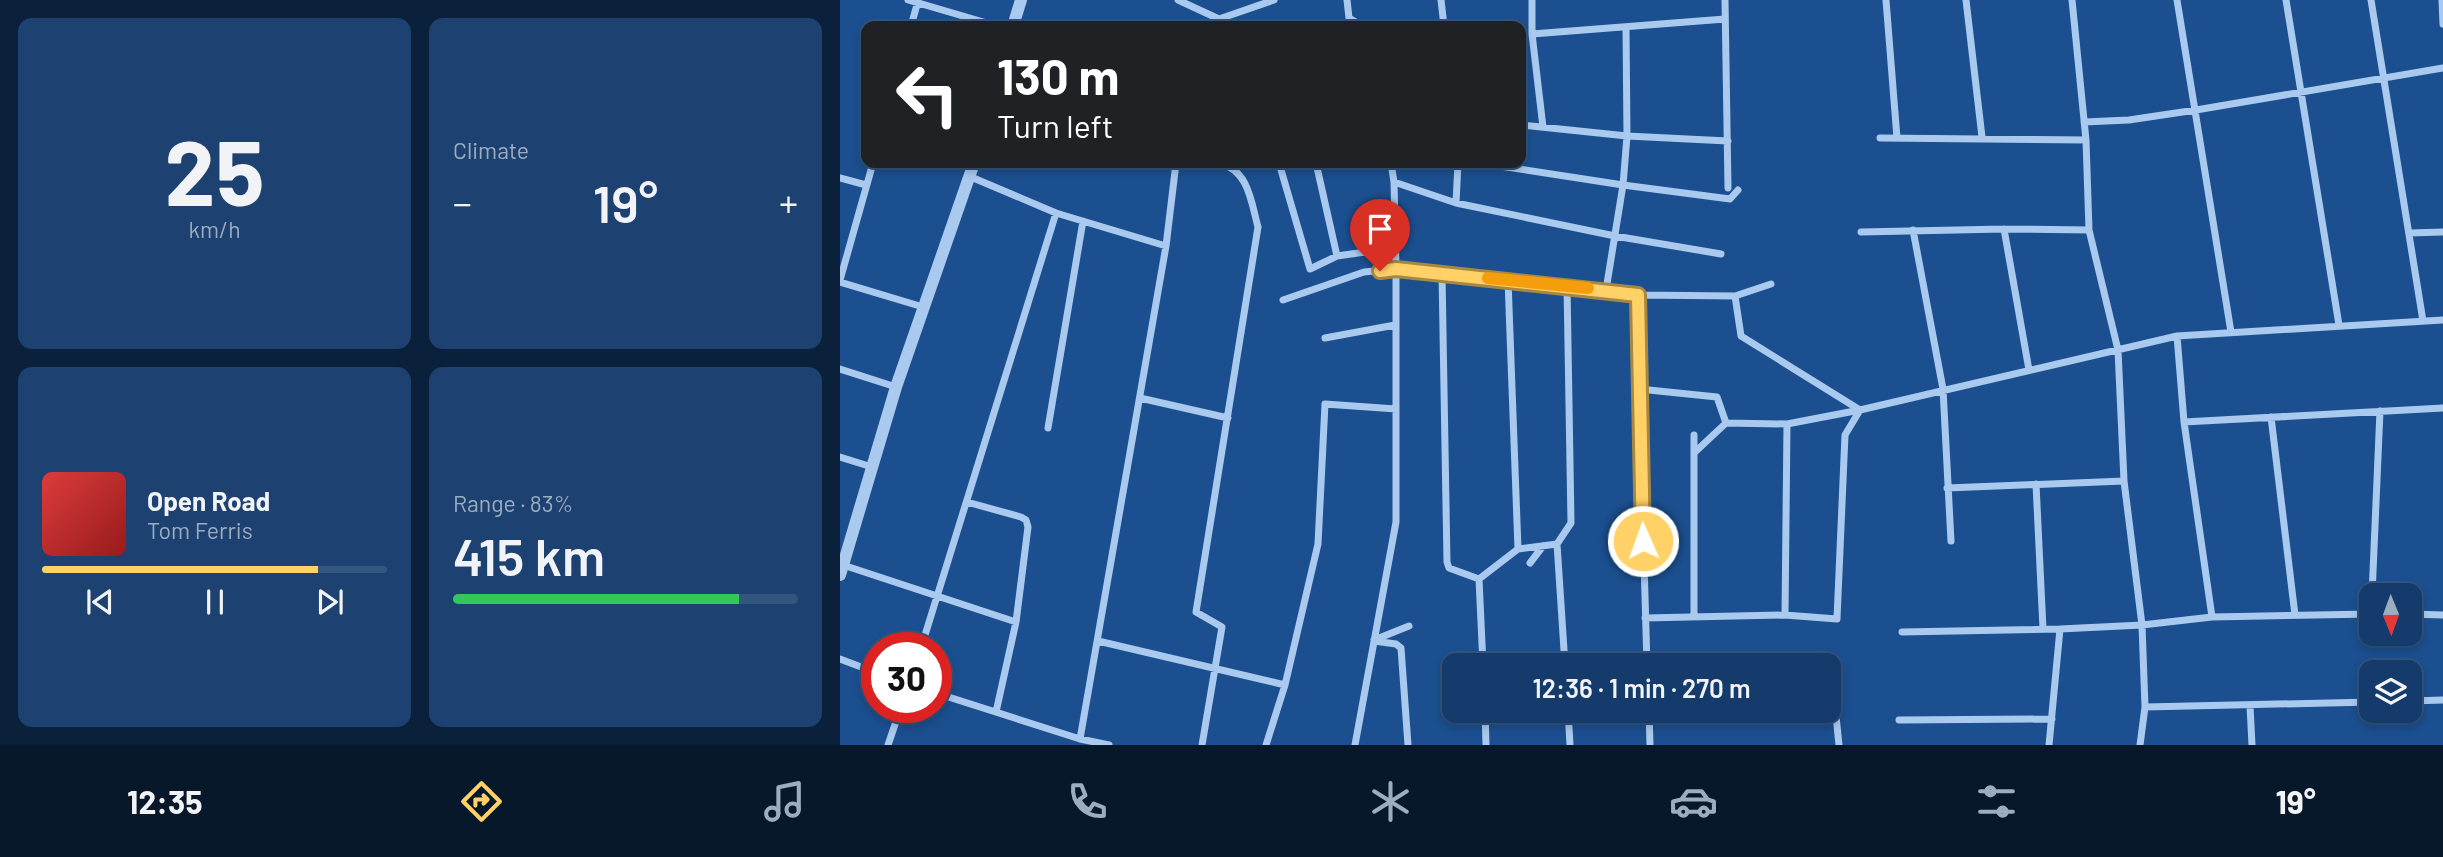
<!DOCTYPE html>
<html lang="en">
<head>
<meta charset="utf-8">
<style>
  body { margin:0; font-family:Barlow,sans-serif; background:#1d4271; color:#f1f3f6; height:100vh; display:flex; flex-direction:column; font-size:26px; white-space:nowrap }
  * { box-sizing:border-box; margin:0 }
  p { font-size:23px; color:#9dadc1 }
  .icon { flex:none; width:38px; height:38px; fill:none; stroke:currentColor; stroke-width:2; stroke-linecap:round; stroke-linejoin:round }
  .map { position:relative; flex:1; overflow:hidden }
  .sheet { display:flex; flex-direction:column; gap:18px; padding:18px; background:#0b203b; width:840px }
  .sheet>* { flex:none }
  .top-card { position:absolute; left:21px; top:21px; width:665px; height:147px; border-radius:14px; box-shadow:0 4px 10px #0003,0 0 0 2px #33557e; background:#202124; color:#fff; overflow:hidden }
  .needle { width:46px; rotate:179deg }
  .buttons { position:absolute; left:1519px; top:583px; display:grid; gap:14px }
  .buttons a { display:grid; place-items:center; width:63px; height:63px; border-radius:14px; background:#143b6b; box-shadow:0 4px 10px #0003,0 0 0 2px #33557e; font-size:35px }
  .speed { position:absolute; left:21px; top:632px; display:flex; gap:14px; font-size:35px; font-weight:700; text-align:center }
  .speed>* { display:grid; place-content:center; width:91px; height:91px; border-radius:50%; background:#143b6b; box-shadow:0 4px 10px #0003,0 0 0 2px #33557e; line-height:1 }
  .speed .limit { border:10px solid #d22; background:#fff; color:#111 }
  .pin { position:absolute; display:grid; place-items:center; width:60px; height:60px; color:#fff; margin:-72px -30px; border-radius:50% 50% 50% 0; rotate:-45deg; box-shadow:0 0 7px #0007 }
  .pin .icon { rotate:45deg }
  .me { position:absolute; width:77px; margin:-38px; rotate:358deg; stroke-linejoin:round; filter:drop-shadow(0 0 5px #0008) }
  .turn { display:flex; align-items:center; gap:24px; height:147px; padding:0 21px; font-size:32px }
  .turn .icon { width:91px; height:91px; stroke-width:2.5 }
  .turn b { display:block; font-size:49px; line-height:60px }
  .big { font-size:52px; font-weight:600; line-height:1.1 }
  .sheet .tile { flex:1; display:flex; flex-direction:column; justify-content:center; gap:10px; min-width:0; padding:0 24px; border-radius:14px; background:#1d4271 }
  .sheet .dial { align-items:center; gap:0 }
  .dial b { font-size:91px; line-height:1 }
  .song { display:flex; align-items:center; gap:21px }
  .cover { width:84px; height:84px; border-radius:10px; background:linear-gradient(135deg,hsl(0 70% 55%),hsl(0 70% 35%)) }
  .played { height:7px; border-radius:4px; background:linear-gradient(90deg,#ffd166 80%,#33557e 80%) }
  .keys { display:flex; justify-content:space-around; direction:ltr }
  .heat { display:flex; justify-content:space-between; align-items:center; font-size:38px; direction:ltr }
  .charge { height:10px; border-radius:5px; background:linear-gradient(90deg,#34c759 83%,#33557e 0) }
  .sheet .tiles { flex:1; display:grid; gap:18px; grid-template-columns:repeat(2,1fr) }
  .trip { position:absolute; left:602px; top:653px; width:399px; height:70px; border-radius:14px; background:#143b6b; box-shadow:0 4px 10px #0003,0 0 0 2px #33557e; font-weight:600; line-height:70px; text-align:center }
  .tab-bar { display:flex; height:112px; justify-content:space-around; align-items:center; background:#08182b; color:#9dadc1 }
  .tab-bar .icon { width:49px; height:49px }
  .tab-bar .active { color:#ffd166 }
  .tab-bar b { font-size:32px; color:#f1f3f6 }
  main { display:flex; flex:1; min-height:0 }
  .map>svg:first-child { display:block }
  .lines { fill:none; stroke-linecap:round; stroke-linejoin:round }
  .minor { stroke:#a9c9ee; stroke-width:7 }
  .tertiary { stroke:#a9c9ee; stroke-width:12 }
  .route-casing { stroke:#a68842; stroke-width:18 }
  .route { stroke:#ffd166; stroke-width:12 }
  .slow { stroke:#f59e0b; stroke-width:12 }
</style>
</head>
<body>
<main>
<section class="sheet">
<div class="tiles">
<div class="tile dial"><b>25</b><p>km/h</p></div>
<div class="tile"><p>Climate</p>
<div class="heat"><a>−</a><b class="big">19°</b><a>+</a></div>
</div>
<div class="tile">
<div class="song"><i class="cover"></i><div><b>Open Road</b><p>Tom Ferris</p></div></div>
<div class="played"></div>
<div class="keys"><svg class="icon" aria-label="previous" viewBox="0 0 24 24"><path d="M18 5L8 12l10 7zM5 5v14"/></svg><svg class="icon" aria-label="pause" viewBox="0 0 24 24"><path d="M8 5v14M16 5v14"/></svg><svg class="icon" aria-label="next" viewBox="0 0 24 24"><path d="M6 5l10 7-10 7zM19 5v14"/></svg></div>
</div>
<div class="tile"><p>Range · 83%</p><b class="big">415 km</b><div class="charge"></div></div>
</div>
</section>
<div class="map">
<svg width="1603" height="745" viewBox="0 0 1603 745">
  <rect width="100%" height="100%" fill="#1b4f8f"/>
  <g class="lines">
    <path class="minor" d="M 68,0 L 157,26
      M 338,0 L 379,19 L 381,26
      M 507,0 L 509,18 L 522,26
      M 601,0 L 604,26
      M 692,0 L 692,34 L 703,127
      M 885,0 L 888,188
      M 1046,0 L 1057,138
      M 1126,0 L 1142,137
      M 1232,0 L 1246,140 L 1249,230 L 1278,350 L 1284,481 L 1302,625 L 1305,707 L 1300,745
      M 1337,0 L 1391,332
      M 1446,0 L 1499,325
      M 1531,0 L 1583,321
      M 1602,0 L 1603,24
      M 379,19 L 434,0
      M 71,26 L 78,1
      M 692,34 L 885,19
      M 1244,122 L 1289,120 L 1356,110 L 1603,68
      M 681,125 L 787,136 L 888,141
      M 1040,138 L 1246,140
      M 439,163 L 470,269 L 497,256 L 554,248
      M 476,163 L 497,256
      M 640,163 L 783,185 L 890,199 L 898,190
      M 131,177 L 216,213 L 326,246
      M 0,178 L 26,185
      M 554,182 L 616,203 L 775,236 L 881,254
      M 616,203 L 618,163
      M 1164,229 L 1189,370
      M 1073,230 L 1103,389 L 1111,541
      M 1021,232 L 1164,229 L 1249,230
      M 1570,233 L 1603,232
      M 602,274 L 607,562 L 609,568 L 639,579
      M 0,280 L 33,163
      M 668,280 L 678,549
      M 0,282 L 83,307
      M 766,290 L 783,185 L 787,136 L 786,27
      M 798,295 L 799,389 L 807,665
      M 443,300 L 524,272 L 556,269 L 798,295 L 895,296 L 931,284
      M 1337,336 L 1344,422 L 1372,617
      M 485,338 L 555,325
      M 0,369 L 56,387
      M 799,389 L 877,397 L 886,423
      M 300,398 L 388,418
      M 1431,417 L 1455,615
      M 1344,422 L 1603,408
      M 208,428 L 243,221
      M 854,435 L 854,617
      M 854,453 L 886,423 L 947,424
      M 0,457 L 32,467
      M 1196,484 L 1203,629
      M 1107,488 L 1284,481
      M 127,502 L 181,517 L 186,520 L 188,527 L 176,622 L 156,712
      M 690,563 L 703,546
      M 3,565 L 176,622
      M 1532,595 L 1540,411
      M 1570,614 L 1603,615
      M 945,615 L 947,424 L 1020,410 L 1337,336 L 1603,320
      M 805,618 L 945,615 L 997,619 L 1005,435 L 1020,410 L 901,336 L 895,296
      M 1062,632 L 1220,629 L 1302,625 L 1372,617 L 1531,614
      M 534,640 L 569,626
      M 258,641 L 445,685
      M 534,641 L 556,644 L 561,648 L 568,745
      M 81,648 L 216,213
      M 0,659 L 37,673
      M 643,665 L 639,579 L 678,549 L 717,544
      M 725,665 L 717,544 L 731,523 L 727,285
      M 96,693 L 240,739 L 269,745
      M 1570,701 L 1603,700
      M 989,703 L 995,706 L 999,745
      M 1410,706 L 1412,745
      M 1305,707 L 1531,702
      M 645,710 L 646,745
      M 728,710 L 730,745
      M 809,710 L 810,745
      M 1059,720 L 1212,719
      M 240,739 L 326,246 L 336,163
      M 48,745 L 61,707
      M 362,745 L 382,627 L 356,612 L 418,227 C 411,202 409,170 379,163
      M 426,745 L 445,685 L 478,544 L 485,404 L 556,409
      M 515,745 L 556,522 L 556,269 L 554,182 L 551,163
      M 1209,745 L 1220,629"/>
    <path class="tertiary" d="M 173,26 L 181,0
      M 0,575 L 56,387 L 134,163"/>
  </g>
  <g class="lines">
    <g class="route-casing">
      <path id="route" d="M 540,271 L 556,269 L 798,295 L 803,541"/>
    </g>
    <use href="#route" class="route"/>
    <path class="slow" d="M 648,278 L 748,288"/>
  </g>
</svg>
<div class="buttons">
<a><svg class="needle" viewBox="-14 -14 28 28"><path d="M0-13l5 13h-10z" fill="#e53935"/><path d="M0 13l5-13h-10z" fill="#9dadc1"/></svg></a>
<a><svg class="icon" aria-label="layers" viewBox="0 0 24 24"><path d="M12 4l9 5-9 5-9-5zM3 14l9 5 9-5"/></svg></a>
</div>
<div class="speed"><div class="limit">30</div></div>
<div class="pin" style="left:540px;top:271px;background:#d93025"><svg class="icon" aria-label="arrive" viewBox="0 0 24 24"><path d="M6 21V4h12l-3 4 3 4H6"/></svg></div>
<svg class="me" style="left:803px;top:541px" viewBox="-20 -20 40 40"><circle r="17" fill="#ffd166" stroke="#fff" stroke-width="3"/><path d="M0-11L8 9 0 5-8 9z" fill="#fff"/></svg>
<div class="trip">12:36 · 1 min · 270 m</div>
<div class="top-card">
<div class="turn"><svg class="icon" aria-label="left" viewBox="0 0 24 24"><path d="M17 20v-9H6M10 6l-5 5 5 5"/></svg><div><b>130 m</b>Turn left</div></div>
</div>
</div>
</main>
<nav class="tab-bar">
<b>12:35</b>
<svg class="icon active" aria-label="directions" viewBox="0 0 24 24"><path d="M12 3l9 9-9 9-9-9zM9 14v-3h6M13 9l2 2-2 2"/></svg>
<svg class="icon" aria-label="music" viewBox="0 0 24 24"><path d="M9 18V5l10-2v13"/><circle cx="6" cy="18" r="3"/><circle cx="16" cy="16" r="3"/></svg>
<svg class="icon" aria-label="phone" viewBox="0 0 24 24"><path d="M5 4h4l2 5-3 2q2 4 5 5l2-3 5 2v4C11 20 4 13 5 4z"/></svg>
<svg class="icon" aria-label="climate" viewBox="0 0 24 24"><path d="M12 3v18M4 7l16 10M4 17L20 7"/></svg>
<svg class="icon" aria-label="car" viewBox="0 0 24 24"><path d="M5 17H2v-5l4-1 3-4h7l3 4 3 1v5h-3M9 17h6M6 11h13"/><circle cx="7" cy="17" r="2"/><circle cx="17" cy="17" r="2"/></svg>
<svg class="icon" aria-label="filters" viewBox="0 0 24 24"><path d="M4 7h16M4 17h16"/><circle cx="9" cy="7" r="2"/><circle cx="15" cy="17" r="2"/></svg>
<b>19°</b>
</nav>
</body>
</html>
